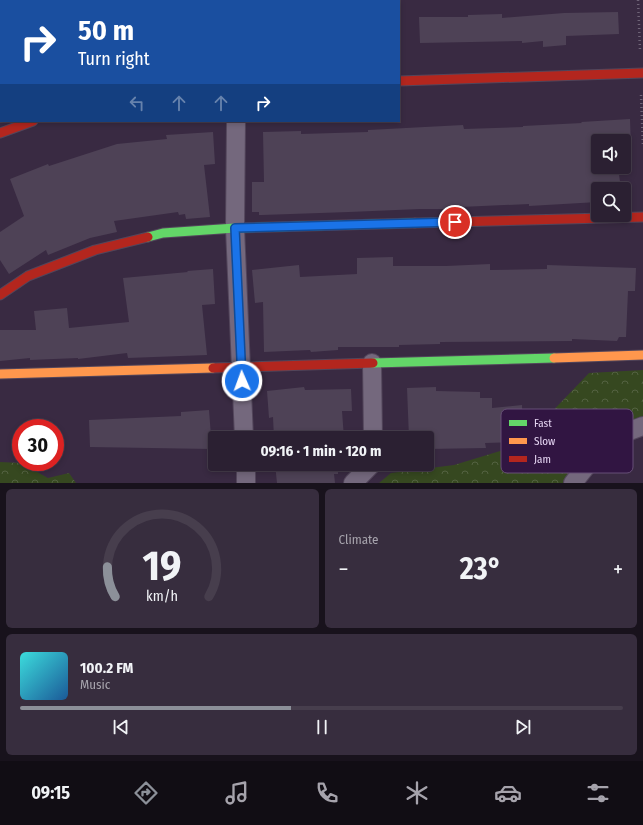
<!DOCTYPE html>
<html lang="en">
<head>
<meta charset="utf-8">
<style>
  body { margin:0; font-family:"Fira Sans Condensed",sans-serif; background:#372d3e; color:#f1f3f6; height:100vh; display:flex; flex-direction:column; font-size:15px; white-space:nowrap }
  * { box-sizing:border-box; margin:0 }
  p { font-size:13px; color:#a6a3ac }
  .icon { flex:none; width:22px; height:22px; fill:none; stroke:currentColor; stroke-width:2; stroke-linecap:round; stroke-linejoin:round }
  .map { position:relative; height:483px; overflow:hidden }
  .drawer { display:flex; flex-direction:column; gap:6px; padding:6px; background:#18121c; flex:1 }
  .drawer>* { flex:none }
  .hud { position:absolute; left:0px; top:0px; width:400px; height:122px; box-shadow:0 2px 6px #0003,0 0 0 1px #473e4d; background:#1a4fa0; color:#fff; overflow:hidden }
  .tools { position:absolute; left:591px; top:134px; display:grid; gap:8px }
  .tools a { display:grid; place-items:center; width:40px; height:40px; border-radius:4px; background:#2b2032; box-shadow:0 2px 6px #0003,0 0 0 1px #473e4d; font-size:20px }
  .speed { position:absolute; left:12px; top:419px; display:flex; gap:8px; font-size:20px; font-weight:700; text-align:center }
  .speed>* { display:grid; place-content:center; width:52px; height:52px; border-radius:50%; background:#2b2032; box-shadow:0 2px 6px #0003,0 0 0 1px #473e4d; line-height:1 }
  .speed .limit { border:6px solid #d22; background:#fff; color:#111 }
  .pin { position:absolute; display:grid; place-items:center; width:34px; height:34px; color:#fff; margin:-17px; border:2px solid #fff; border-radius:50%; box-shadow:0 1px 4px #0007 }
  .me { position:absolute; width:44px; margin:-22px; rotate:358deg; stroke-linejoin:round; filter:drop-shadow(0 0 3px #0008) }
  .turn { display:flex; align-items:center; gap:14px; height:84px; padding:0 12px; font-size:18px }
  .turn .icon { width:52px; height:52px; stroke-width:2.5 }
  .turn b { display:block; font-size:28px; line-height:34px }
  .lanes { display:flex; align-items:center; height:38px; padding:0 12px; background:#0003; justify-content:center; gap:20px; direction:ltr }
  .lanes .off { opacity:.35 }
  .big { font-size:30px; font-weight:700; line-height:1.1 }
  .drawer .tile { flex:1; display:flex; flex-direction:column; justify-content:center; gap:6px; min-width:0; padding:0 14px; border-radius:6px; background:#372d3e }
  .drawer .dial { align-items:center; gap:0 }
  .dial svg { height:104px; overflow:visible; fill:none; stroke:#473e4d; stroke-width:7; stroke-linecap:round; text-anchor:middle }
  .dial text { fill:#f1f3f6; stroke:none }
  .song { display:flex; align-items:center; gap:12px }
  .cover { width:48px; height:48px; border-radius:6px; background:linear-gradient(135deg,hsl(180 70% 55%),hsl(210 70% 35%)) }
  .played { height:4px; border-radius:2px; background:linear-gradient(90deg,#8c9099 45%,#473e4d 45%) }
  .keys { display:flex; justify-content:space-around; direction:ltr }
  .heat { display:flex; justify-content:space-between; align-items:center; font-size:22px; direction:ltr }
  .drawer .tiles { flex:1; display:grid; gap:6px; grid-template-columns:1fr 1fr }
  .tile:last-child { grid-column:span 2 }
  .trip { position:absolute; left:208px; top:431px; width:226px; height:40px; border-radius:4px; background:#2b2032; box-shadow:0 2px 6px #0003,0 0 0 1px #473e4d; font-weight:700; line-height:40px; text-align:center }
  .dock { display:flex; height:64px; justify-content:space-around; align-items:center; background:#110d14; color:#a6a3ac }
  .dock .icon { width:28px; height:28px }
  .dock .active { color:#8c9099 }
  .dock b { font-size:18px; color:#f1f3f6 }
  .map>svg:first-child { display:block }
  .forest { fill:url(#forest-crowns) }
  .building { fill:#4e4256 }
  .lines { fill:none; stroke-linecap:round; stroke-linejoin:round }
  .lane-casing { stroke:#53465b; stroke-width:11 }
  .street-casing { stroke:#53465b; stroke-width:20 }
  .fast-casing { stroke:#53465b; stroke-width:11 }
  .slow-casing { stroke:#53465b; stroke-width:11 }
  .jam-casing { stroke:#53465b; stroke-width:11 }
  .path { stroke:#6f6477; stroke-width:2.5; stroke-dasharray:1 3; stroke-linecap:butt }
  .lane { stroke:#74687d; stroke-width:9 }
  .street { stroke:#74687d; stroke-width:18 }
  .fast { stroke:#63d668; stroke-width:9 }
  .slow { stroke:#ff974d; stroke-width:9 }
  .jam { stroke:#b3261e; stroke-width:9 }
  .route-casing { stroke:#114b97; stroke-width:10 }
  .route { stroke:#1a73e8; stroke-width:7 }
  .key { fill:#311542; stroke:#674f77; stroke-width:1 }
  .key-label { font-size:11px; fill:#e5d5f2 }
</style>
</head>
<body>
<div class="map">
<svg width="643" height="483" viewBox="0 0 643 483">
  <defs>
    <pattern id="forest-crowns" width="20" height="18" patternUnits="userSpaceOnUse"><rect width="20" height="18" fill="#364820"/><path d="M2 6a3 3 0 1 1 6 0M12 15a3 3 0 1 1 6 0" fill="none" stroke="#536241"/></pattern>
  </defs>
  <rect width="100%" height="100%" fill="#392a42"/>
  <path class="forest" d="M 643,370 L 643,427 L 605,442 L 573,483 L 379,483 L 391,473 L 454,465 L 520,445 L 589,373 Z
    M 0,462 L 21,463 L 48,478 L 69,473 L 76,483 L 0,483 Z"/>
  <path class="building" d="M 618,12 L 619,34 L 566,36 L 566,45 L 543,47 L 543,41 L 522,43 L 522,41 L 420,43 L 419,17 L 468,17 L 468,15 L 502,14 L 502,18 L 564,13 Z
    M 630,119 L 631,148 L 624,148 L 624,141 L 598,141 L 598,167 L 618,167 L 621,189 L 598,189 L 598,202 L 529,206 L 529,204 L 460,207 L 460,209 L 420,209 L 349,212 L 262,215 L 259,215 L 259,212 L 252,212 L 252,182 L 264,182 L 263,132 L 301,131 L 301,134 L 368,132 L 368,130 L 463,125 L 464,129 L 523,127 L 523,126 L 582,123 L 581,122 Z
    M 213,132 L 215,164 L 204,165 L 210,217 L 186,219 L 185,214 L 179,215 L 178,212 L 114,221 L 117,232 L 90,238 L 48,255 L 46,250 L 9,274 L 0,260 L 0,232 L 24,216 L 10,179 L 48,164 L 49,166 L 117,144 L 167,139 L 166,135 Z
    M 393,257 L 393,266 L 446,266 L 490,264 L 490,270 L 547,269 L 547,265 L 636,268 L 635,291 L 628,291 L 626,337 L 619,337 L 617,341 L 572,339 L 572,341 L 440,342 L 440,344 L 399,345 L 399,347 L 338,347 L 338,350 L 311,352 L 310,350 L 264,352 L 263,302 L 255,303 L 252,270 L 299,265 L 300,277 L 357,274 L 357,258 Z
    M 213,269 L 215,304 L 202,305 L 207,355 L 128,358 L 127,353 L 78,359 L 78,358 L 30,360 L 30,358 L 0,361 L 0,330 L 36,330 L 34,311 L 67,308 L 69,328 L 129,322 L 123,278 L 188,272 L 187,271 Z
    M 304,387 L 305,390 L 351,389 L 352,411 L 342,411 L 344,438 L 274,438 L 273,417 L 269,418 L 267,391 Z
    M 436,387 L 436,391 L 480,392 L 480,398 L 492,398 L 492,408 L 522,405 L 523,442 L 485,443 L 486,448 L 427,449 L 427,438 L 409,438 L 407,388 Z
    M 209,410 L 212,449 L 90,447 L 89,420 L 181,416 L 181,412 Z
    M 275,464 L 338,464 L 338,474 L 334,474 L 335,483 L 277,483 Z"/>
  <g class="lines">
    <g class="lane-casing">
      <path id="lane" d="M 0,37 L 1,34
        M 0,91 L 1,94"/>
    </g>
    <g class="street-casing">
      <path id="street" d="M 232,0 L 232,1
        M 13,1 L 13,0
        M 236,121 L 235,228 L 244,438
        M 372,363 L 373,438
        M 246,464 L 246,483
        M 353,483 L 372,464
        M 573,483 L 608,439 L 643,426"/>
    </g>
    <g class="fast-casing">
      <path id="fast" d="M 148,237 L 163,233 L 235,228 L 415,223
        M 373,363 L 554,358"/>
    </g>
    <g class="slow-casing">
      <path id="slow" d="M 554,358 L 643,355
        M 0,374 L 213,368"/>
    </g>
    <g class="jam-casing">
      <path id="jam" d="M 399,81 L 643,73
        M 0,133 L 33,121
        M 415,223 L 643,217
        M 0,295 L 28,276 L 95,250 L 148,237
        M 213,368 L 373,363"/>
    </g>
    <path class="path" d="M 638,0 L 640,50
      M 641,95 L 643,147"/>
    <use href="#lane" class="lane"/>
    <use href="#street" class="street"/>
    <use href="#fast" class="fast"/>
    <use href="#slow" class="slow"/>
    <use href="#jam" class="jam"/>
  </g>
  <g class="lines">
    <g class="route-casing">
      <path id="route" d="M 242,381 L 235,228 L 455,222"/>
    </g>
    <use href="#route" class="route"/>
  </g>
  <rect x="501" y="409" width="132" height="64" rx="6" class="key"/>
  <rect x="509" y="420" width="18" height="6" fill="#63d668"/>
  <rect x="509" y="438" width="18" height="6" fill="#ff974d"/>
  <rect x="509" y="456" width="18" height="6" fill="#b3261e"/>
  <g class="key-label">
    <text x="534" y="427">Fast</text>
    <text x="534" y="445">Slow</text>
    <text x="534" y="463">Jam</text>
  </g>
</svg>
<div class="tools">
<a><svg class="icon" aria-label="sound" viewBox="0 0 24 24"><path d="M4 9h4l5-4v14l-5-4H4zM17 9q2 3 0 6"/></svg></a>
<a><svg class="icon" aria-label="search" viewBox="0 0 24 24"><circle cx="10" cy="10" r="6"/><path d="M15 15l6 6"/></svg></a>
</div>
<div class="speed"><div class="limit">30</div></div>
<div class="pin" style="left:455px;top:222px;background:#d93025"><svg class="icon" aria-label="arrive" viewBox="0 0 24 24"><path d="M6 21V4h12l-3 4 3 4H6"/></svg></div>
<svg class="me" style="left:242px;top:381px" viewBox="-20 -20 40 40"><circle r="17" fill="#1a73e8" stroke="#fff" stroke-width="3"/><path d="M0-11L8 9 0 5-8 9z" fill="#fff"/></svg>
<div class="trip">09:16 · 1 min · 120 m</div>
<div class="hud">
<div class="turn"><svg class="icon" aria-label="right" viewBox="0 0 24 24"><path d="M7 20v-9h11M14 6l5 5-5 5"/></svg><div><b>50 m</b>Turn right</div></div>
<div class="lanes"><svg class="icon off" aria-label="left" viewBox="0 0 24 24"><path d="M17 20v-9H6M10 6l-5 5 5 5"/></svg><svg class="icon off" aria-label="ahead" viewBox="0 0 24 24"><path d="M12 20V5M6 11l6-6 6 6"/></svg><svg class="icon off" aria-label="ahead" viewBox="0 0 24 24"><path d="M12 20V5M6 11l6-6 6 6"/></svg><svg class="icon" aria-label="right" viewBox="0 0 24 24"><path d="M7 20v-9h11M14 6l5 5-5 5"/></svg></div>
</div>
</div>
<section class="drawer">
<div class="tiles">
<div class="tile dial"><svg viewBox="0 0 100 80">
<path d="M14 69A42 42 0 1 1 86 69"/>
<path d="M14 69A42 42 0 0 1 8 46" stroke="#8c9099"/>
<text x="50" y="56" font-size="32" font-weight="700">19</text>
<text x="50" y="72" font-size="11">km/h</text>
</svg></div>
<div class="tile"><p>Climate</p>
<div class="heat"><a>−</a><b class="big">23°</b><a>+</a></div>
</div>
<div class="tile">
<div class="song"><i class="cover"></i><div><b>100.2 FM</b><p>Music</p></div></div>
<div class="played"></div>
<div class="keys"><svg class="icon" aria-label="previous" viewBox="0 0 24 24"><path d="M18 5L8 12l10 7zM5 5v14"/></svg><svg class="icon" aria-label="pause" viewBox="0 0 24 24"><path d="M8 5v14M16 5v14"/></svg><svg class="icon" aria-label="next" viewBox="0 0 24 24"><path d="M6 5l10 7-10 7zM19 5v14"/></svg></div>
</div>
</div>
</section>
<nav class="dock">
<b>09:15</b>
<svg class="icon active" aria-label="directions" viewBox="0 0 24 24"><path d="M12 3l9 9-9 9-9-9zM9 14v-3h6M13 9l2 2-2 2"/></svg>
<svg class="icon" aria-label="music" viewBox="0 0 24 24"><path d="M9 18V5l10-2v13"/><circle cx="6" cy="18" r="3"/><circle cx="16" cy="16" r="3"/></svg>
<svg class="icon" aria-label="phone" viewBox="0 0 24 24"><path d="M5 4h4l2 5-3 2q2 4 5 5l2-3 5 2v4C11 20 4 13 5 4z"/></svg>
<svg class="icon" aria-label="climate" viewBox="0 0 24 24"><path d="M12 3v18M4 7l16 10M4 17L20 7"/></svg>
<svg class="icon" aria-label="car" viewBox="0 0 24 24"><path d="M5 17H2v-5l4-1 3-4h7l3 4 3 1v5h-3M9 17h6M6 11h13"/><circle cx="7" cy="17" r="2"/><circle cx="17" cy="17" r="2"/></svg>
<svg class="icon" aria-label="filters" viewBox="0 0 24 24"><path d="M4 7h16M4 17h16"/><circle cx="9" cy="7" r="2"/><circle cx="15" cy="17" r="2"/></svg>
</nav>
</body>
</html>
